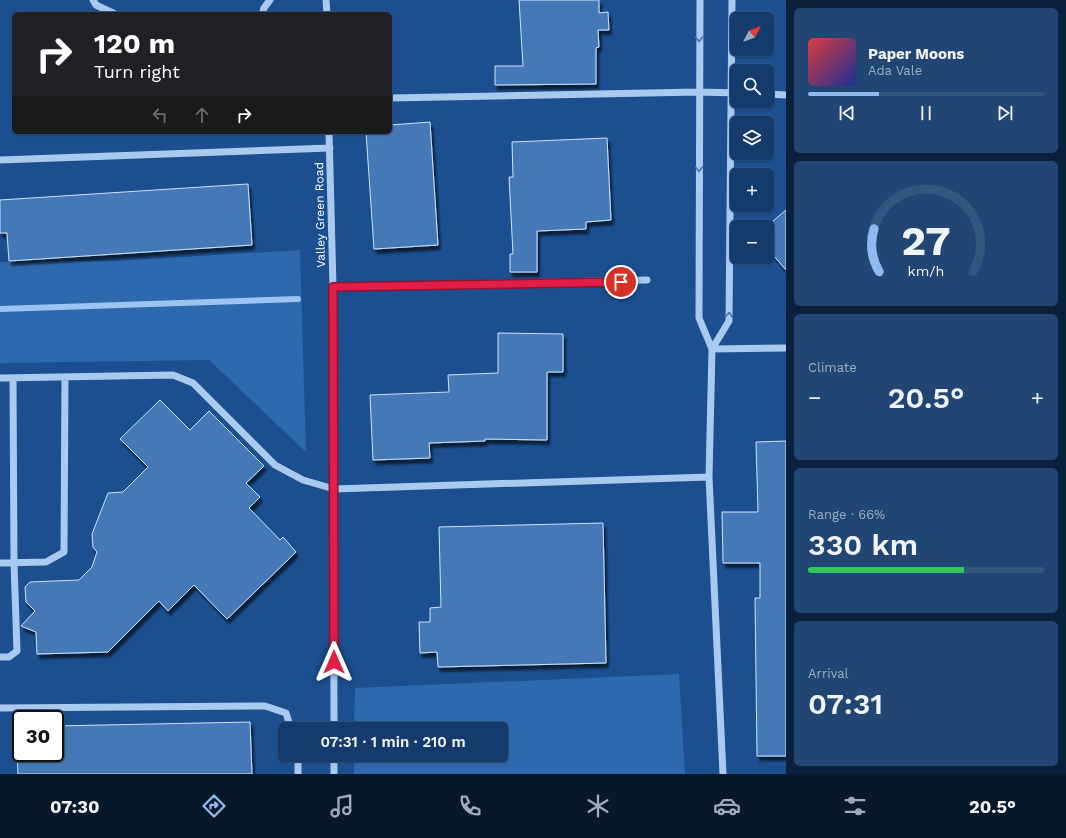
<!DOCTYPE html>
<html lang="en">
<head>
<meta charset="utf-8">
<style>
  body { margin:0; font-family:"Work Sans",sans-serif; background:#214673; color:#f1f3f6; height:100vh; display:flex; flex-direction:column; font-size:15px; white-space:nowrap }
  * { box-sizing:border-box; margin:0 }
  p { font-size:13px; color:#9dadc1 }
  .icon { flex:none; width:22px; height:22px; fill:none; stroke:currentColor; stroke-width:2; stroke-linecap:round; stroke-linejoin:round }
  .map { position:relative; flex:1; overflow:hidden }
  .sheet { display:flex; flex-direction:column; gap:8px; padding:8px; background:#0b203b; width:280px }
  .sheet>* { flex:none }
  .banner { position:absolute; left:12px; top:12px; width:380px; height:122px; border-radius:6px; box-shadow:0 1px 3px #0004,0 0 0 1px #33557e; background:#202124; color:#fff; overflow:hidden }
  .needle { width:26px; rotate:48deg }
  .tools { position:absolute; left:730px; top:12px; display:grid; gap:8px }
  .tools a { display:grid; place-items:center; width:44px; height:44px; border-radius:6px; background:#143b6b; box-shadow:0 1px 3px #0004,0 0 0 1px #33557e; font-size:20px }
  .speed { position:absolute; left:12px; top:710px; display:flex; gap:8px; font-size:20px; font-weight:700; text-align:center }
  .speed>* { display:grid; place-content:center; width:52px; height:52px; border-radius:50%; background:#143b6b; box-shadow:0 1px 3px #0004,0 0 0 1px #33557e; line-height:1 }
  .speed .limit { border:2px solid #111; border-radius:6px; background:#fff; color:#111 }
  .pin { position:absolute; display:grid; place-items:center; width:34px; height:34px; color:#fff; margin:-17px; border:2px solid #fff; border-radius:50%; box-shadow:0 1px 4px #0007 }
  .me { position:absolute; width:44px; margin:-22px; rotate:0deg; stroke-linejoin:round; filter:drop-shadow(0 0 3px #0008) }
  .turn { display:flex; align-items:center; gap:14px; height:84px; padding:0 16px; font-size:18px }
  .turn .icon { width:52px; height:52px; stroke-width:2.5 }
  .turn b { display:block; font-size:28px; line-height:34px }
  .lanes { display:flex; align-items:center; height:38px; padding:0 16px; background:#0003; justify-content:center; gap:20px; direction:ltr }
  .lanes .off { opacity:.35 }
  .big { font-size:30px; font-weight:600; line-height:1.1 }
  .sheet .widget { flex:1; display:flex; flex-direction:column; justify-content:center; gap:6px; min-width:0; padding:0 14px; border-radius:6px; background:#214673 }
  .sheet .dial { align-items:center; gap:0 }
  .dial svg { height:104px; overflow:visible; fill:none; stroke:#33557e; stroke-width:7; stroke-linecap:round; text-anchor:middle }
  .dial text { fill:#f1f3f6; stroke:none }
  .song { display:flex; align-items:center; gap:12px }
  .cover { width:48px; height:48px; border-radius:6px; background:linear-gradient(135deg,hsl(0 70% 55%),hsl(230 70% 35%)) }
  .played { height:4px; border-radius:2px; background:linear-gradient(90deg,#90b9f0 30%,#33557e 30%) }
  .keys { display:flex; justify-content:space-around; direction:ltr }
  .heat { display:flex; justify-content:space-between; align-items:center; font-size:22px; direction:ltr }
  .charge { height:6px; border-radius:3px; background:linear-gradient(90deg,#34c759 66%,#33557e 0) }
  .trip { position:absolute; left:278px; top:722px; width:230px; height:40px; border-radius:6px; background:#143b6b; box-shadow:0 1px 3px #0004,0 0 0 1px #33557e; font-weight:600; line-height:40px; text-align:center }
  .dock { display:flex; height:64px; justify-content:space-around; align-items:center; background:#08182b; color:#9dadc1 }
  .dock .icon { width:28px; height:28px }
  .dock .active { color:#90b9f0 }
  .dock b { font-size:18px; color:#f1f3f6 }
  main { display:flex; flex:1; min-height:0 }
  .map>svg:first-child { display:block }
  .green { fill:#2e69ad }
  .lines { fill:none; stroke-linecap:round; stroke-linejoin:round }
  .stream { stroke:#9cc4f0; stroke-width:6 }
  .building { fill:#4478b7; stroke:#cfe3fa; filter:url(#shadow) }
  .minor { stroke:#a9c9ee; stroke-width:7 }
  .oneway { stroke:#4674ac }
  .route-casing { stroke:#92132f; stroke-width:10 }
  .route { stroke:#e11d48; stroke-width:7 }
  .labels { text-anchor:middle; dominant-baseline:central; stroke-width:3; stroke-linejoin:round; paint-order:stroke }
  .street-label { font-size:12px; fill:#fff; stroke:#1b4f8f }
</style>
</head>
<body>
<main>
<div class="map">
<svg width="786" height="774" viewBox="0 0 786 774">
  <defs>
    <filter id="shadow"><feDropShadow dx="2.5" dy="4.5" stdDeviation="1" flood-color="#0009"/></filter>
  </defs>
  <rect width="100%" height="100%" fill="#1b4f8f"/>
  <path class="green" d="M 300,250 L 306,452 L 209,360 L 0,363 L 0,262 L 115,261 Z
    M 679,674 L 685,774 L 354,774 L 354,755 L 501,755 L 501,729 L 354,729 L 355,688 Z"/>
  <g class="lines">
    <path class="stream" d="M 0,309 L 298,299"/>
  </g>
  <path class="building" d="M 519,0 L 599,0 L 599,13 L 608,12 L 609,30 L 598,30 L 599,47 L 596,48 L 596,84 L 495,85 L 495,66 L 523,66 Z
    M 430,122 L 438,245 L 374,249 L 366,132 L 390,132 L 390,125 Z
    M 607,138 L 611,220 L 586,222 L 586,229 L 537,231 L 537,272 L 510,272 L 510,254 L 513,254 L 509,177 L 513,177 L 512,142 Z
    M 248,184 L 252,245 L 9,261 L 7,233 L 0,233 L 0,200 Z
    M 786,210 L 786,270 L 767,248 L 767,226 Z
    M 498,333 L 563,334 L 563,372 L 547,372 L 547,440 L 485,439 L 485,441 L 429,443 L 430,458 L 373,460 L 370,395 L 449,392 L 448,375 L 498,373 Z
    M 160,400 L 190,430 L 209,411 L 264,466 L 246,483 L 260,497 L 249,508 L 280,540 L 283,537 L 296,552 L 227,619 L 194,585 L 168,611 L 159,601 L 108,652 L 37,654 L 36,632 L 21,626 L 35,611 L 26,602 L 25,587 L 30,582 L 79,580 L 92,567 L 97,552 L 93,547 L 92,534 L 108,493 L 123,492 L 148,467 L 120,439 Z
    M 786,441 L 786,756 L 757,756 L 755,598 L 760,598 L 760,563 L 723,563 L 722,512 L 758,512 L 756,442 Z
    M 603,523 L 606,663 L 438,667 L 437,652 L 420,653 L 419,622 L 430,622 L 430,608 L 441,607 L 439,527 Z
    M 250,722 L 252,774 L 18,774 L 17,753 L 55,753 L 55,726 Z"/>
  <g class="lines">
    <path class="minor" d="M 93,0 L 96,5 L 115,14
      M 326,0 L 327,14
      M 700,0 L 699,318 L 712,349
      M 262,14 L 264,8 L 270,0
      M 767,94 L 786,95
      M 390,98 L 699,92 L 737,93
      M 329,132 L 333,287 L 334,729
      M 0,160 L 330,148
      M 333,287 L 647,280
      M 712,349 L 729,321 L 732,0
      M 0,378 L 173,375 L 193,383 L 275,465 L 303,480 L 334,489 L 709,477
      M 0,563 L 46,562 L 64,552 L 65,377
      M 0,657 L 9,657 L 17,651 L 14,563 L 13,378
      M 0,708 L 265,706 L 286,713 L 291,729
      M 298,755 L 298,774
      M 334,755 L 334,774
      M 723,774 L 709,477 L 712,349 L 786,348"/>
  </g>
  <defs><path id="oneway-chevron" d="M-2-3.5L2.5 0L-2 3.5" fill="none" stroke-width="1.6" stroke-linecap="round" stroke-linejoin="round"/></defs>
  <g class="oneway">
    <use href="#oneway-chevron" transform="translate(699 39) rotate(90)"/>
    <use href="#oneway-chevron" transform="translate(699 169) rotate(90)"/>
    <use href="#oneway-chevron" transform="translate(729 315) rotate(-87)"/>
  </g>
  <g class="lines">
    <g class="route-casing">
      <path id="route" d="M 334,662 L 333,287 L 621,282"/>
    </g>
    <use href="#route" class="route"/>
  </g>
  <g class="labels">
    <g class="street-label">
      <text transform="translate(320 215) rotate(-91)">Valley Green Road</text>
    </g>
  </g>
</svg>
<div class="tools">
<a><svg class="needle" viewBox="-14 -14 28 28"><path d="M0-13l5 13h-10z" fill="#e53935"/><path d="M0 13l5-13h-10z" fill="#9dadc1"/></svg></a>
<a><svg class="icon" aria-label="search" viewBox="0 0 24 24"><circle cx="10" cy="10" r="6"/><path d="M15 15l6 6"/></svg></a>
<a><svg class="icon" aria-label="layers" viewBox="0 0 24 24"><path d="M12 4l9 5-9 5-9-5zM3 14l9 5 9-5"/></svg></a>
<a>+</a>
<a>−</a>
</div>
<div class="speed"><div class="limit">30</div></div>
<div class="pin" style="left:621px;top:282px;background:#d93025"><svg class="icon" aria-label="arrive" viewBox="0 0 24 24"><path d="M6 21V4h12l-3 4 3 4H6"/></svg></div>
<svg class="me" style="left:334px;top:662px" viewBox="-20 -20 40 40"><path d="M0-17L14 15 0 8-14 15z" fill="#e11d48" stroke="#fff" stroke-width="4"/></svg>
<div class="trip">07:31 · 1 min · 210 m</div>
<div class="banner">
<div class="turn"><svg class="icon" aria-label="right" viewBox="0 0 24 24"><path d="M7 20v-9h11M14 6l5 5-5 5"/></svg><div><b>120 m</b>Turn right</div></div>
<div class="lanes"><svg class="icon off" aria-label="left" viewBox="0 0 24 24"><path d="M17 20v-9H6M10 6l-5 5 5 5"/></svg><svg class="icon off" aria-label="ahead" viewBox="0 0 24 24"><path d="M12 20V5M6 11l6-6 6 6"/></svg><svg class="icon" aria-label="right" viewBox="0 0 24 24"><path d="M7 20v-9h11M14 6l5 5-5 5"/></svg></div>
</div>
</div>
<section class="sheet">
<div class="widget">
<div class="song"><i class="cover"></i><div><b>Paper Moons</b><p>Ada Vale</p></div></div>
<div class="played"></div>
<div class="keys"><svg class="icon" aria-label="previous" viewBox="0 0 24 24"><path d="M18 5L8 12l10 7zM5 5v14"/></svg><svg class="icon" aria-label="pause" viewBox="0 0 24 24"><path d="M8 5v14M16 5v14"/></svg><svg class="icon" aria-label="next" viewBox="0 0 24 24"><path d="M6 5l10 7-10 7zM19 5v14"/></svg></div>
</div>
<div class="widget dial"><svg viewBox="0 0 100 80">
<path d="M14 69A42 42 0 1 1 86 69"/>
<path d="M14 69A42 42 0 0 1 10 36" stroke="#90b9f0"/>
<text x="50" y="56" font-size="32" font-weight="700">27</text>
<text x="50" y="72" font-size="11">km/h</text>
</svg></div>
<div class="widget"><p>Climate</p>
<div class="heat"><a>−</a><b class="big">20.5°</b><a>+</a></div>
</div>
<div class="widget"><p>Range · 66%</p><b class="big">330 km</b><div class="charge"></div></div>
<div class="widget"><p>Arrival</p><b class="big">07:31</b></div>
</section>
</main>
<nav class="dock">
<b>07:30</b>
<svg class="icon active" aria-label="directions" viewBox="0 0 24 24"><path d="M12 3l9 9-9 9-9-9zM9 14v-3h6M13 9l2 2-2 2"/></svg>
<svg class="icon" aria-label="music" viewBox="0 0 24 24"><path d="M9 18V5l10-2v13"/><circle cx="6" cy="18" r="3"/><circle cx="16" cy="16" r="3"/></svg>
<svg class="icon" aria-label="phone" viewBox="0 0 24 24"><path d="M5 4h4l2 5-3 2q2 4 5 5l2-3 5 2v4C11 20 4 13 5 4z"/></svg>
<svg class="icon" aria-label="climate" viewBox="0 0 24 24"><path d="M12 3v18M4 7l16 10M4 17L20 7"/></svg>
<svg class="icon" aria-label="car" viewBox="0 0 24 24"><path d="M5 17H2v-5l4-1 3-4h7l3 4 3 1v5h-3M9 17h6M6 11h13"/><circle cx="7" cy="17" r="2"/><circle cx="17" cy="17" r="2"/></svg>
<svg class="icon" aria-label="filters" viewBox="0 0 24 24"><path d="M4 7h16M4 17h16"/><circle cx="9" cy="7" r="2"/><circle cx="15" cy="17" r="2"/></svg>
<b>20.5°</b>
</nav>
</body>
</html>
